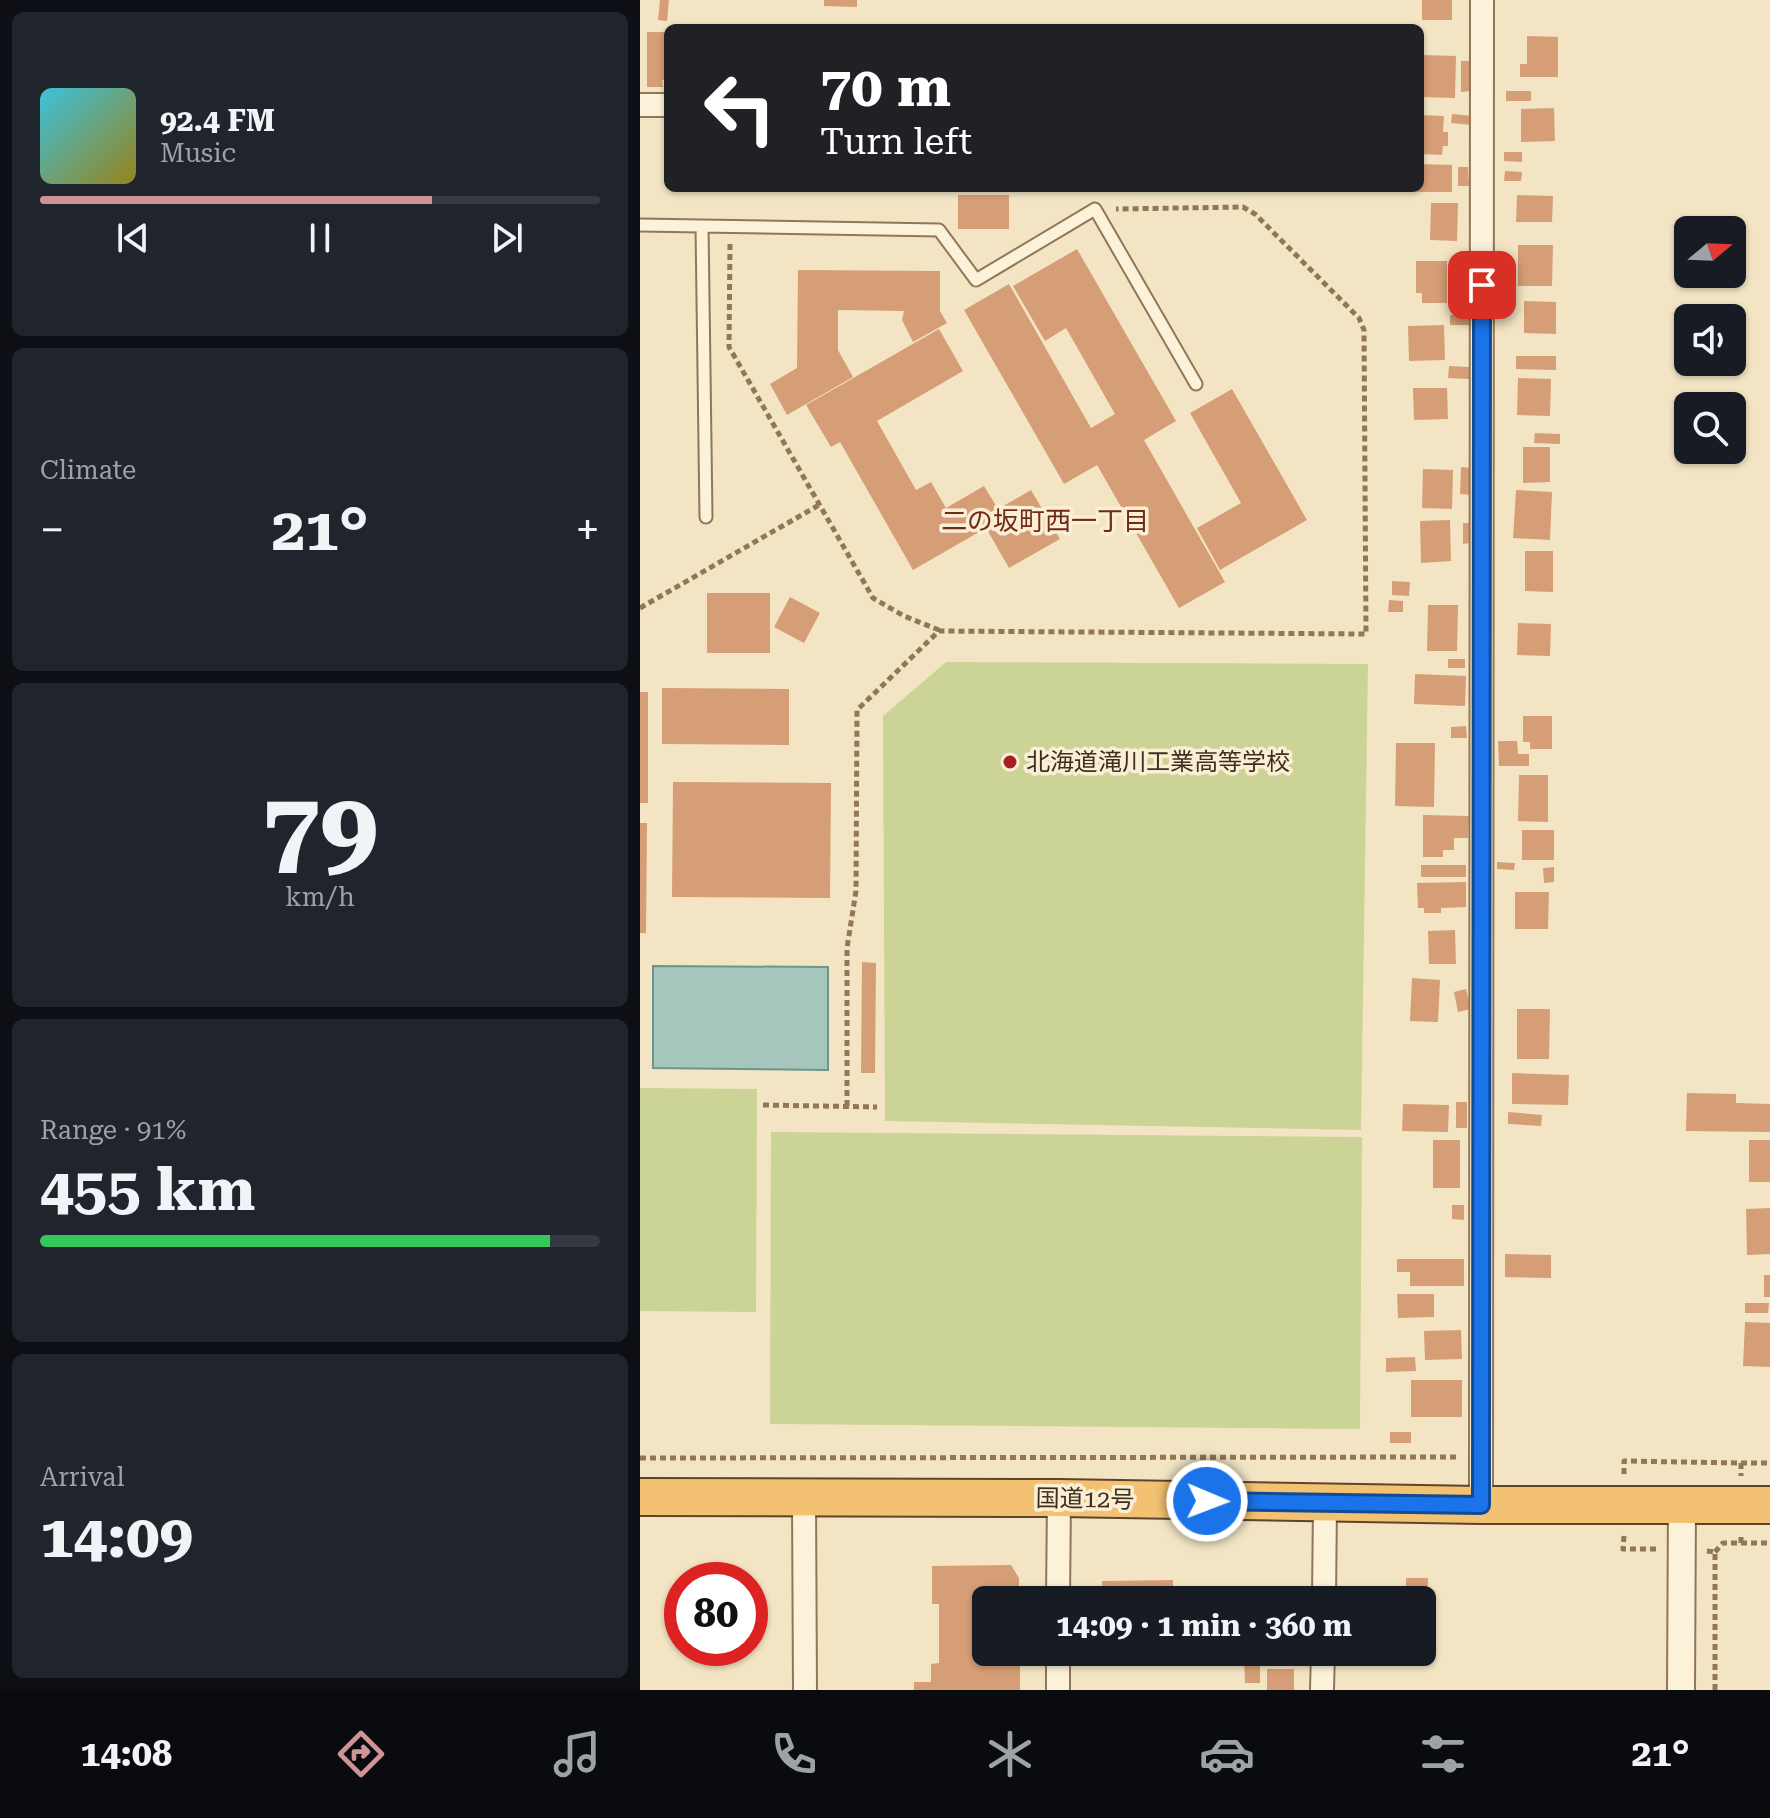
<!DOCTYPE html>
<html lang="en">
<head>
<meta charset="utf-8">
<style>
  body { margin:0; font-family:"Roboto Serif","Noto Sans JP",serif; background:#20242c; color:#f1f3f6; height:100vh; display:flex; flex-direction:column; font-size:30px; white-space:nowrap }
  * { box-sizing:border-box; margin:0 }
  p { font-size:26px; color:#9ea1a6 }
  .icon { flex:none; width:44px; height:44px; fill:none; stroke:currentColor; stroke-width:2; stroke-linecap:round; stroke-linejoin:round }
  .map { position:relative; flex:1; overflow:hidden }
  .sheet { display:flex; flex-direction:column; gap:12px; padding:12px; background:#0d0f14; width:640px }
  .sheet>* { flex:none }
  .top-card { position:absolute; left:24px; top:24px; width:760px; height:168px; border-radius:12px; box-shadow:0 2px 6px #0004; background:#202124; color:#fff; overflow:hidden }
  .needle { width:52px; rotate:71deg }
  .tools { position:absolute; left:1034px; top:216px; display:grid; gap:16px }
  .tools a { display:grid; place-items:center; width:72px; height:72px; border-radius:12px; background:#171b24; box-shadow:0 2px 6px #0004; font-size:40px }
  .speed { position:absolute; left:24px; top:1562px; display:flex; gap:16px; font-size:40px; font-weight:700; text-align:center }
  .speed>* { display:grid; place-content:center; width:104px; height:104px; border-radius:50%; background:#171b24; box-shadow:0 2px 6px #0004; line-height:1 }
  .speed .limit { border:12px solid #d22; background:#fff; color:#111 }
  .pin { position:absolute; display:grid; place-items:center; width:68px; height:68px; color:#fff; margin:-34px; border-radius:16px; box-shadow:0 4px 12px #0006 }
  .me { position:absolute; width:88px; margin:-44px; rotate:91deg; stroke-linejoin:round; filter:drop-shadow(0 0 6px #0008) }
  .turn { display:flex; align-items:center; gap:28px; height:168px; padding:0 24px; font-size:36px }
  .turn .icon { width:104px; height:104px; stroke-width:2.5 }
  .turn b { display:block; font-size:56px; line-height:68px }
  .big { font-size:60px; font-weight:700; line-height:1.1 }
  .sheet .tile { flex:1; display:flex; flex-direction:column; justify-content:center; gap:12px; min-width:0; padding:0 28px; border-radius:12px; background:#20242c }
  .sheet .dial { align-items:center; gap:0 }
  .dial b { font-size:104px; line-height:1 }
  .song { display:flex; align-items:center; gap:24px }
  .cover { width:96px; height:96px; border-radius:12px; background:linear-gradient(135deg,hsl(190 70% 55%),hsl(50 70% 35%)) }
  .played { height:8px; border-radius:4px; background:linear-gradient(90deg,#d09496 70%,#363941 70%) }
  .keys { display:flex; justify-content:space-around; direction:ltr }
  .heat { display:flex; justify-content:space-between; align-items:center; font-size:44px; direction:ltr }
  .charge { height:12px; border-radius:6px; background:linear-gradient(90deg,#34c759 91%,#363941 0) }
  .trip { position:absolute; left:332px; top:1586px; width:464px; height:80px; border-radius:12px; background:#171b24; box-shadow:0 2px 6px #0004; font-weight:700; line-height:80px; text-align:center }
  .tabs { display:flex; height:128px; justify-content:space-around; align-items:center; background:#090b0e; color:#9ea1a6 }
  .tabs .icon { width:56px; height:56px }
  .tabs .on { color:#d09496 }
  .tabs b { font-size:36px; color:#f1f3f6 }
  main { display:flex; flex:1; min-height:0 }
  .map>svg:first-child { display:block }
  .green { fill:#ccd396 }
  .water { fill:#a6c6bd; stroke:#6c968b; stroke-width:2 }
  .building { fill:#d69e76 }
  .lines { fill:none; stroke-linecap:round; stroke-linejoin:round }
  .service-casing { stroke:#917658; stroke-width:15 }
  .minor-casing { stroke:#917658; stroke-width:26 }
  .tertiary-casing { stroke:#917658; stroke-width:30 }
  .trunk-casing { stroke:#5e442c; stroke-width:40 }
  .path { stroke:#917658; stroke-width:5; stroke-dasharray:6 4; stroke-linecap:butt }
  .service { stroke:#fcf2d9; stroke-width:11 }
  .minor { stroke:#fcf2d9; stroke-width:22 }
  .tertiary { stroke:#fcf2d9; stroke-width:26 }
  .trunk { stroke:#f2c172; stroke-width:36 }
  .route-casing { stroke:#114b97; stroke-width:20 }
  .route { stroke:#1a73e8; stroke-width:14 }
  .poi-dot { fill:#a72021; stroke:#faefd5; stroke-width:3 }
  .labels { text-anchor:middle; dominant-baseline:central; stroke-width:7; stroke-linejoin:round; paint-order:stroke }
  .poi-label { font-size:24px; fill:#3f2e1d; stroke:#faefd5; text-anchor:start }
  .street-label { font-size:24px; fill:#3f2e1d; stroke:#faefd5 }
  .neighbourhood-label { font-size:26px; fill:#712a18; stroke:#faefd5 }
</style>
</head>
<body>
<main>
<section class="sheet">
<div class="tile">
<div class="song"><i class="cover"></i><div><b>92.4 FM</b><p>Music</p></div></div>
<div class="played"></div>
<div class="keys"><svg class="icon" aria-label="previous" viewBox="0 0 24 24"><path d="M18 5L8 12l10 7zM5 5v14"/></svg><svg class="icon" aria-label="pause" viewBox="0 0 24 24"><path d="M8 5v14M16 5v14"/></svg><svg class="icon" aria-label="next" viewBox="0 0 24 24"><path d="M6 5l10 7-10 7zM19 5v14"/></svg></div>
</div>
<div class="tile"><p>Climate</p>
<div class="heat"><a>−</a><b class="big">21°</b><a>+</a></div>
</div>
<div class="tile dial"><b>79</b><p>km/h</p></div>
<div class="tile"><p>Range · 91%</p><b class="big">455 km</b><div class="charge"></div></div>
<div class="tile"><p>Arrival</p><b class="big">14:09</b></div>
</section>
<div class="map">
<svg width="1130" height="1690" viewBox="0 0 1130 1690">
  <rect width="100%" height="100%" fill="#f3e5c4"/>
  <path class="green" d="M 306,662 L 728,664 L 721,1130 L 245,1121 L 243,716 Z
    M 0,1088 L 117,1089 L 116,1312 L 0,1311 Z
    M 131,1132 L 722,1137 L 720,1429 L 130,1424 Z"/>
  <path class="water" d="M 13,966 L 188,967 L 188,1070 L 13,1068 Z"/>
  <path class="building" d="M 20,0 L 29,0 L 27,21 L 18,20 Z
    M 184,0 L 217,0 L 217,7 L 184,6 Z
    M 782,0 L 812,0 L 812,20 L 782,20 Z
    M 7,32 L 28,32 L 28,80 L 22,80 L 23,87 L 7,87 Z
    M 887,36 L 918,37 L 918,77 L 880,77 L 880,64 L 887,64 Z
    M 781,55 L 816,56 L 815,98 L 780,97 Z
    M 821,61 L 831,61 L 832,91 L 821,92 Z
    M 866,91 L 891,91 L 891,101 L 866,101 Z
    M 914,108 L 915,141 L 881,142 L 881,109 Z
    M 812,114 L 833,116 L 832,125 L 811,123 Z
    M 780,115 L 804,116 L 803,132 L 808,132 L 808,146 L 803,146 L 802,155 L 780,154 Z
    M 864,152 L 882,152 L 882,162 L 864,161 Z
    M 780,164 L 812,165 L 812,192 L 777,192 L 777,188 L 780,188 Z
    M 818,167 L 828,167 L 829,186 L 818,186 Z
    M 865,171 L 882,172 L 881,181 L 864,181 Z
    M 318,195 L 369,195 L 369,229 L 318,229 Z
    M 877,195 L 913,196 L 912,222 L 876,222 Z
    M 791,203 L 818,203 L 817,241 L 790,240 Z
    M 878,245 L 913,245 L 912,286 L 878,286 Z
    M 437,249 L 536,421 L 504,440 L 585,582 L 539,608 L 457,465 L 424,484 L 324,310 L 369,284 L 451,428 L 475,414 L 426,328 L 405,341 L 373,286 Z
    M 776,261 L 807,261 L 807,303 L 782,303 L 782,293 L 776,293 Z
    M 814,261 L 832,262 L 831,280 L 813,279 Z
    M 158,270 L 300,271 L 300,311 L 307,323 L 273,342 L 262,320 L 264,311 L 198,310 L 198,350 L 213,377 L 147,415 L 130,384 L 157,368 Z
    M 884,301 L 916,302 L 916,334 L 884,333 Z
    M 810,315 L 832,315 L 832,325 L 810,325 Z
    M 804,325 L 805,360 L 769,361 L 768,326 Z
    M 299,329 L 323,371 L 237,421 L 276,490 L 291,482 L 306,508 L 344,486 L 358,509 L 391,490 L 420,539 L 369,568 L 346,528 L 273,570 L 200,442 L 191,447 L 166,405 Z
    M 876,356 L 916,356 L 916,370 L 876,369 Z
    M 809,366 L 829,367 L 829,379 L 808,378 Z
    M 878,378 L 911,379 L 910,416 L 877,415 Z
    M 773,388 L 807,388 L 808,419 L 774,420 Z
    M 592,389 L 667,520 L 580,570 L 557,528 L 601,503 L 550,413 Z
    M 895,433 L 920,434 L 920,444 L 894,443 Z
    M 883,447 L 910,447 L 910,482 L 883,483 Z
    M 821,467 L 831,468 L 831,495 L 820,494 Z
    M 783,469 L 813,470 L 812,509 L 782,508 Z
    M 876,490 L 912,492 L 910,540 L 873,538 Z
    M 810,520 L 811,561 L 781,563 L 780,521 Z
    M 823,523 L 830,523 L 830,543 L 823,544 Z
    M 885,551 L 913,551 L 913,592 L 885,591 Z
    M 752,581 L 770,582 L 769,596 L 752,595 Z
    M 67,593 L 130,593 L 130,653 L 67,653 Z
    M 150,597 L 180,613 L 164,643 L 134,627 Z
    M 749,600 L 763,601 L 763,612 L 748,612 Z
    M 788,605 L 818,605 L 817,651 L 787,651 Z
    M 878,623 L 911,624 L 910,656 L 877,655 Z
    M 808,659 L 825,659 L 825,668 L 808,668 Z
    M 775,674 L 826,676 L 825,706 L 774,704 Z
    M 22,688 L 149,689 L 149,745 L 22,744 Z
    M 0,692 L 8,692 L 8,803 L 0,803 Z
    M 883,716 L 912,716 L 912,749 L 890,749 L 890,742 L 883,742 Z
    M 826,726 L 827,738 L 811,738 L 811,727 Z
    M 858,741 L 877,741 L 878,754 L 889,754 L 889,766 L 859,766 Z
    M 756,743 L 795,743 L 794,807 L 755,806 Z
    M 879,775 L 908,775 L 908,822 L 878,821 Z
    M 33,782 L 191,783 L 190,898 L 32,897 Z
    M 783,815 L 829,816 L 828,838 L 814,838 L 814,850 L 803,850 L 803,857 L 783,857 Z
    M 0,823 L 7,823 L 6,933 L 0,933 Z
    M 882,830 L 914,830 L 914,860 L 882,860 Z
    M 857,862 L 875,863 L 874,870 L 857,869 Z
    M 781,865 L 826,865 L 826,877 L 781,877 Z
    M 914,867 L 914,882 L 904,883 L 903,868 Z
    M 826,882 L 826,907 L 801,908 L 801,913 L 784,913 L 784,908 L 778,908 L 777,883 Z
    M 875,892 L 909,892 L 908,929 L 875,929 Z
    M 815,930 L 816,964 L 789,964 L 788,931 Z
    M 222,962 L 236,963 L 235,1073 L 221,1073 Z
    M 772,978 L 800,980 L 798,1022 L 770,1021 Z
    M 826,989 L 831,1009 L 818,1012 L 814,992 Z
    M 877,1009 L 910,1009 L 909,1059 L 877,1059 Z
    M 872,1073 L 929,1075 L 928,1105 L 872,1104 Z
    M 1047,1093 L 1096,1094 L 1096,1103 L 1130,1104 L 1130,1132 L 1046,1131 Z
    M 816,1102 L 827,1102 L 827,1128 L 816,1128 Z
    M 763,1104 L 809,1105 L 808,1132 L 762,1131 Z
    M 868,1112 L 902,1115 L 901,1126 L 868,1124 Z
    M 793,1140 L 820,1140 L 820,1188 L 793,1188 Z
    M 1109,1140 L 1130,1140 L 1130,1182 L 1109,1182 Z
    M 812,1205 L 824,1205 L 824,1220 L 812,1219 Z
    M 1130,1208 L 1130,1254 L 1107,1255 L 1106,1209 Z
    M 865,1254 L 911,1255 L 911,1278 L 865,1277 Z
    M 757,1259 L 824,1259 L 824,1286 L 770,1286 L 770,1272 L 757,1272 Z
    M 1124,1275 L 1130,1275 L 1130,1297 L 1124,1297 Z
    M 757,1294 L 794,1294 L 794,1317 L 758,1318 Z
    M 1105,1303 L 1129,1303 L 1128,1313 L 1105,1313 Z
    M 1105,1322 L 1130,1323 L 1130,1367 L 1103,1366 Z
    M 821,1330 L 822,1359 L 785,1360 L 784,1331 Z
    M 775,1357 L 776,1371 L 746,1372 L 746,1358 Z
    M 771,1380 L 822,1380 L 822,1417 L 771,1417 Z
    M 750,1432 L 771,1432 L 771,1443 L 750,1443 Z
    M 371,1565 L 379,1578 L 379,1600 L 346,1600 L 346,1652 L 380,1652 L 380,1690 L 274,1690 L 274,1682 L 291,1682 L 291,1664 L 299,1663 L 299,1604 L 292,1604 L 292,1566 Z
    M 766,1578 L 788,1578 L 786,1650 L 782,1650 L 782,1600 L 759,1600 L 759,1589 L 766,1589 Z
    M 533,1580 L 533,1600 L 463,1600 L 462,1581 Z
    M 604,1658 L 620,1658 L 620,1683 L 605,1683 Z
    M 627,1669 L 654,1669 L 654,1690 L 627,1690 Z"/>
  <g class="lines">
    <g class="service-casing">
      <path id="service" d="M 0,225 L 299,230 L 336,280 L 455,209 L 556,384
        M 62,226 L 66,517"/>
    </g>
    <g class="minor-casing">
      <path id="minor" d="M 0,105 L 28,105
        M 164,1498 L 165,1690
        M 841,1505 L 842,0
        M 418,1600 L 419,1498
        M 684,1600 L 685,1503
        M 418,1690 L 418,1652
        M 682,1690 L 683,1652"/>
    </g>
    <g class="tertiary-casing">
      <path id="tertiary" d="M 1041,1690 L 1042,1504"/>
    </g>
    <g class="trunk-casing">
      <path id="trunk" d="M 0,1497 L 419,1498 L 841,1505 L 1130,1505"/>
    </g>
    <path class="path" d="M 90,244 L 89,347 L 233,598 L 264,616 L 299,630
      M 0,608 L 179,505
      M 123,1105 L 237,1107
      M 207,1106 L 207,948 L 216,891 L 217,710 L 299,631 L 726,634 L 724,330 L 719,318 L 615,214 L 603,207 L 476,209
      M 0,1458 L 819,1457
      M 1101,1463 L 1130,1463
      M 984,1474 L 984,1461 L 1101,1463 L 1101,1476
      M 984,1536 L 983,1549 L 1017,1549
      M 1101,1543 L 1130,1543
      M 1067,1551 L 1075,1552 L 1075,1690
      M 1075,1552 L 1083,1543 L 1101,1543 L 1101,1534"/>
    <use href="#service" class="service"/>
    <use href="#minor" class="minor"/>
    <use href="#tertiary" class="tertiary"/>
    <use href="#trunk" class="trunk"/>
  </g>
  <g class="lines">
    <g class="route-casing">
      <path id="route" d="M 567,1501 L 841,1505 L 842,285"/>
    </g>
    <use href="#route" class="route"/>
  </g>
  <circle class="poi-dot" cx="370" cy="762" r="8"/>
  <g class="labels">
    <g class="poi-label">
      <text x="386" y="762">北海道滝川工業高等学校</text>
    </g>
    <g class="street-label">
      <text transform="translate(445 1499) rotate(1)">国道12号</text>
    </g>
    <g class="neighbourhood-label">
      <text x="405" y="521">二の坂町西一丁目</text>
    </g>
  </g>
</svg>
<div class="tools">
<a><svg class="needle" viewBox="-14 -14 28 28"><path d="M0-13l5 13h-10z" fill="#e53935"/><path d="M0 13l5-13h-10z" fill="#9ea1a6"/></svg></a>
<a><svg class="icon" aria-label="sound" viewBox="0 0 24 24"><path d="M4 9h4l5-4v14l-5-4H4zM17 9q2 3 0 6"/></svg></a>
<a><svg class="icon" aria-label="search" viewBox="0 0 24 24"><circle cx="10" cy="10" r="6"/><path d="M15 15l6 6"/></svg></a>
</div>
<div class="speed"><div class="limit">80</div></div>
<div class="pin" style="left:842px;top:285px;background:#d93025"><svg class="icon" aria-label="arrive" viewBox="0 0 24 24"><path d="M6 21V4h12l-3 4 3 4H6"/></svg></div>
<svg class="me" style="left:567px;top:1501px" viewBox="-20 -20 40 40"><circle r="17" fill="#1a73e8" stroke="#fff" stroke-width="3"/><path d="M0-11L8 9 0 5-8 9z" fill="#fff"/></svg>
<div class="trip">14:09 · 1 min · 360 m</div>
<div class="top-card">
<div class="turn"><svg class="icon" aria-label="left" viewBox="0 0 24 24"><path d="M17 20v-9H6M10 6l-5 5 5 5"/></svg><div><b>70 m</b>Turn left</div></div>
</div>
</div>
</main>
<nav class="tabs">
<b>14:08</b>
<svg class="icon on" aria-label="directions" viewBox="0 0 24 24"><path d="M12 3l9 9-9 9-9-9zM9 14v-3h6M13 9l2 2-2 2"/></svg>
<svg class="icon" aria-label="music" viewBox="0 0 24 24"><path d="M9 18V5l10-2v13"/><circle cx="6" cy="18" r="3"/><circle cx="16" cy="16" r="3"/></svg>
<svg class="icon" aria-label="phone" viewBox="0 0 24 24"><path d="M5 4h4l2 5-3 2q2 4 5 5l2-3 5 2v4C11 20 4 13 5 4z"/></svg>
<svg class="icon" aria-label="climate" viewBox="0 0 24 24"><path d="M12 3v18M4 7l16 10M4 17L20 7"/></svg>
<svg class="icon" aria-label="car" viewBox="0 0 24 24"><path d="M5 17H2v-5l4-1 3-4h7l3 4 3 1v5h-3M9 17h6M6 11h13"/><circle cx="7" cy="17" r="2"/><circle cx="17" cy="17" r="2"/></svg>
<svg class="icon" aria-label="filters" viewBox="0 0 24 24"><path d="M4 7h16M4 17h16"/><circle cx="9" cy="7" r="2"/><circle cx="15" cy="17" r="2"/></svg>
<b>21°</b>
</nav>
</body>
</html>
